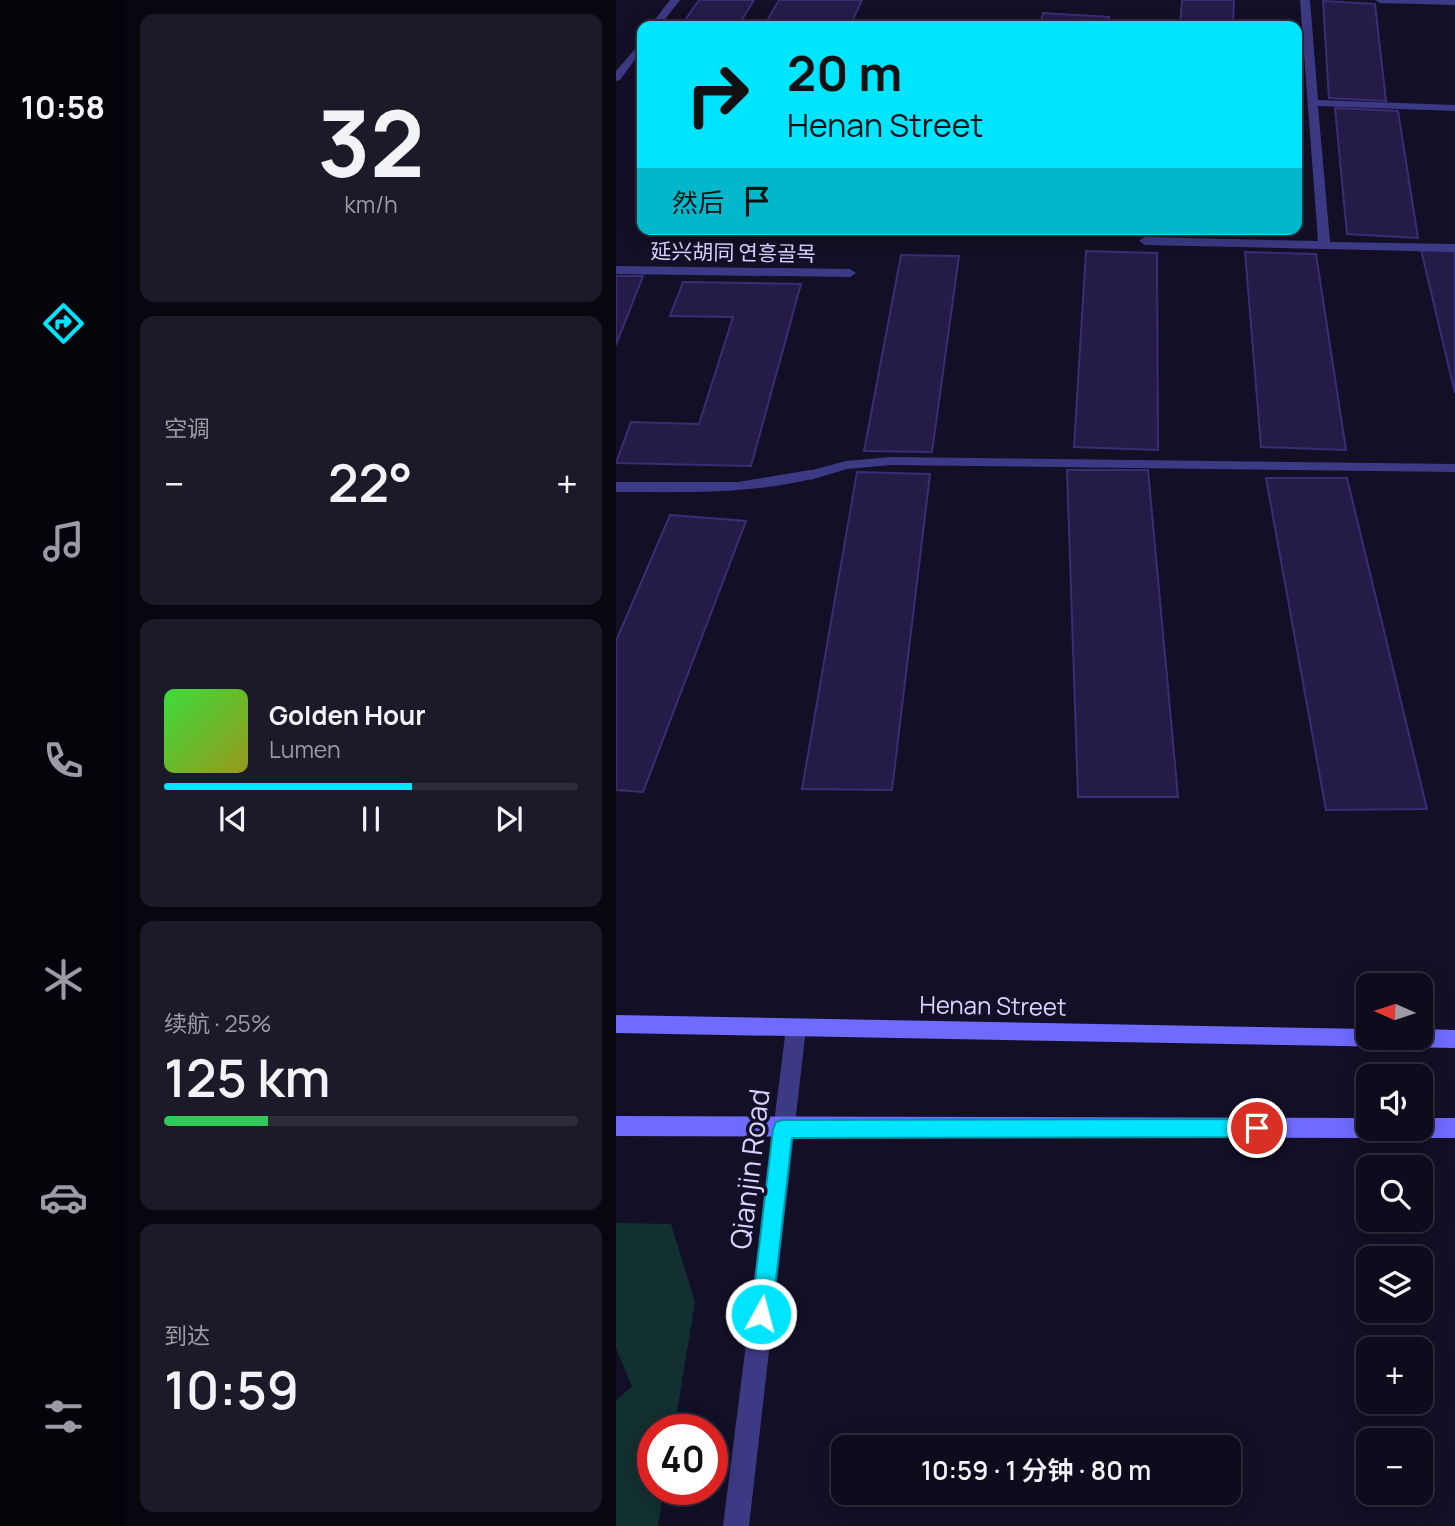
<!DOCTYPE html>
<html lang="zh">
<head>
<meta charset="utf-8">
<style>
  body { margin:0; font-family:Manrope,"Noto Sans SC","Noto Sans KR",sans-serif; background:#1c1929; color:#f1f3f6; height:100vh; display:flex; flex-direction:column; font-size:26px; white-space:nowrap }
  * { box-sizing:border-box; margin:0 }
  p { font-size:23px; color:#9b9ba3 }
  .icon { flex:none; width:38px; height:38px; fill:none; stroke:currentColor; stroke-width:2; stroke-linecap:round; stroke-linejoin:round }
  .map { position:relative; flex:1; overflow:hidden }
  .sheet { display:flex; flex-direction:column; gap:14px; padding:14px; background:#08060f; width:490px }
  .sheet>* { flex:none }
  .top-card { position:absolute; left:21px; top:21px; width:665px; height:214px; border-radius:14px; box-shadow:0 4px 18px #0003,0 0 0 2px #2e2b3b; background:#00e5ff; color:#111; overflow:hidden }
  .needle { width:46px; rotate:273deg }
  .tools { position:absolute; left:740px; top:973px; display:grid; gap:14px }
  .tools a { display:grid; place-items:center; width:77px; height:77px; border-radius:14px; background:#0e0b1c; box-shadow:0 4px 18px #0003,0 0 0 2px #2e2b3b; font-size:35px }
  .speed { position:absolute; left:21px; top:1414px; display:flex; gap:14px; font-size:35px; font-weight:700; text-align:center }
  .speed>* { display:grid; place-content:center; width:91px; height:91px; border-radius:50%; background:#0e0b1c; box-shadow:0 4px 18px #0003,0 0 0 2px #2e2b3b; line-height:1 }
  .speed .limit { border:10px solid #d22; background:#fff; color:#111 }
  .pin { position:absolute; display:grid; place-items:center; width:60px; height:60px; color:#fff; margin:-30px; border:4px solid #fff; border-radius:50%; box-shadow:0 2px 7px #0007 }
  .me { position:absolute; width:77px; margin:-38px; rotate:7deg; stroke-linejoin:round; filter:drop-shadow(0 0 5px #0008) }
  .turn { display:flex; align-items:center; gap:24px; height:147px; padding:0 35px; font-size:32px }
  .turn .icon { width:91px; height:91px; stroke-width:2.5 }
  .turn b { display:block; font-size:49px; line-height:60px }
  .then { display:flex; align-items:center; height:66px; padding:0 35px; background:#0003; gap:14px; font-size:26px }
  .big { font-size:52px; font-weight:600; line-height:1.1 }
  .sheet .card { flex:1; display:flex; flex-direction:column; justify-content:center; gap:10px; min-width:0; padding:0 24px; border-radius:14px; background:#1c1929 }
  .sheet .dial { align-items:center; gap:0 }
  .dial b { font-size:91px; line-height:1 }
  .song { display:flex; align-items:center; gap:21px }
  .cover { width:84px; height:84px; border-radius:10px; background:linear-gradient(135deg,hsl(120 70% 55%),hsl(60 70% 35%)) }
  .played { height:7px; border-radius:4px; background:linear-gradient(90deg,#00e5ff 60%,#2e2b3b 60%) }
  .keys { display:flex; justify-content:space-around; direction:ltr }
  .heat { display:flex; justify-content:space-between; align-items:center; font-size:38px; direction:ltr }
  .charge { height:10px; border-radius:5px; background:linear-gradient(90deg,#34c759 25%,#2e2b3b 0) }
  .trip { position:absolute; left:215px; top:1435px; width:410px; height:70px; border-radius:14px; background:#0e0b1c; box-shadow:0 4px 18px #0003,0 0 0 2px #2e2b3b; font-weight:600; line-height:70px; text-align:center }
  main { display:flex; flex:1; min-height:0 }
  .menu { display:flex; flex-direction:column; width:126px; justify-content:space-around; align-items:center; background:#06040b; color:#9b9ba3 }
  .menu .icon { width:49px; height:49px }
  .menu .current { color:#00e5ff }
  .menu b { font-size:32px; color:#f1f3f6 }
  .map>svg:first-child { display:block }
  .green { fill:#12302f }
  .building { fill:#241b47; stroke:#3b2d73; stroke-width:2 }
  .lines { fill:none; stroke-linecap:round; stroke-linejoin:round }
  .service { fill:#3d3a85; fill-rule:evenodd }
  .minor { fill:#3d3a85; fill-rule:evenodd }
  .tertiary { fill:#3d3a85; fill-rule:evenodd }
  .secondary { fill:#6f6bff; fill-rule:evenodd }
  .route { fill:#00e5ff; stroke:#0095a6; stroke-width:2 }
  .labels { text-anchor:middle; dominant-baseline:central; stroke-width:7; stroke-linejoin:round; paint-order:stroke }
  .far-street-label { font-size:21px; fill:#d9d4ff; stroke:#130f26 }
  .street-label { font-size:24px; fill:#d9d4ff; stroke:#130f26 }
  .near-street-label { font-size:28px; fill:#d9d4ff; stroke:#130f26 }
</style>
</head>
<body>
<main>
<nav class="menu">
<b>10:58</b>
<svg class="icon current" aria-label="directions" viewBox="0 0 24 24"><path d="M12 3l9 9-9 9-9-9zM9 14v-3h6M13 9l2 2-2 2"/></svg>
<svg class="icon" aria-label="music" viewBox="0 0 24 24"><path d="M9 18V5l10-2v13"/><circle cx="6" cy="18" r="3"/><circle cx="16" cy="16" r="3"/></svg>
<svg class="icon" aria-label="phone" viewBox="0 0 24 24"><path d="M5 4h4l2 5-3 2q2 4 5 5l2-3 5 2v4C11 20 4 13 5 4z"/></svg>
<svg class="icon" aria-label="climate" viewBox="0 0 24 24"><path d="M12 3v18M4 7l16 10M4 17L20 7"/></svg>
<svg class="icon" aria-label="car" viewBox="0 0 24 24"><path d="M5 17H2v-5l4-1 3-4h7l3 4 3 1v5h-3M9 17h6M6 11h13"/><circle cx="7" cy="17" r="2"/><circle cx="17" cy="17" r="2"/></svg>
<svg class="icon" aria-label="filters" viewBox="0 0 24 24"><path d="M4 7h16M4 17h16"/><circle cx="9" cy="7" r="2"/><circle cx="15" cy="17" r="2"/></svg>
</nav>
<section class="sheet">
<div class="card dial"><b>32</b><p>km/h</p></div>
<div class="card"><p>空调</p>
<div class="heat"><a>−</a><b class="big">22°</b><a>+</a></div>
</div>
<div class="card">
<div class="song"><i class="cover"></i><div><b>Golden Hour</b><p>Lumen</p></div></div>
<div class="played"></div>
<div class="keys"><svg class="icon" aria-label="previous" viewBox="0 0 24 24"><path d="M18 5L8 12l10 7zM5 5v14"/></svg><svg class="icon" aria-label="pause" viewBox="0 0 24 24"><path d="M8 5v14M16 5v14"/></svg><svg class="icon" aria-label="next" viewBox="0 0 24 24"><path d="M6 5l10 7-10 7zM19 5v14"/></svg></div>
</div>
<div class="card"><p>续航 · 25%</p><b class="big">125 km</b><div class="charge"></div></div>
<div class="card"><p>到达</p><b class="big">10:59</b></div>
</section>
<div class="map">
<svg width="839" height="1526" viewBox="0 0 839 1526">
  <rect width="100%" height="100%" fill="#130f26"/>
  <path class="green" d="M 0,1223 L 55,1224 L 79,1302 L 58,1430 L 37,1430 L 37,1489 L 48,1489 L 42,1526 L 0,1526 L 0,1400 L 16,1387 L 0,1348 Z"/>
  <path class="building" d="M 83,0 L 138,0 L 122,26 L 65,26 Z
    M 163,0 L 246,0 L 234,26 L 148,26 Z
    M 566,0 L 618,0 L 617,26 L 564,26 Z
    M 707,1 L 759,4 L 770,101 L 713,98 Z
    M 427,13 L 493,17 L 492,26 L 424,26 Z
    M 719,108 L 782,111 L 802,238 L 731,234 Z
    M 544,229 L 614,229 L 613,236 L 543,233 Z
    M 805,250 L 839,251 L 839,393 Z
    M 470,251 L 541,253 L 542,450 L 458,447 Z
    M 629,252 L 700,254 L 730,450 L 645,447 Z
    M 285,255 L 343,256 L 316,452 L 248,451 Z
    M 0,276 L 27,276 L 0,345 Z
    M 67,282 L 185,284 L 135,466 L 0,463 L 15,422 L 83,424 L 117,317 L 54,316 Z
    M 451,470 L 532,470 L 562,797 L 462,797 Z
    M 241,472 L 314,474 L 276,790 L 186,789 Z
    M 650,478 L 731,478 L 811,809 L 710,810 Z
    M 54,515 L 130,521 L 27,792 L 0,790 L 0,641 Z"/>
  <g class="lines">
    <path class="service" d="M 684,0 L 694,0 L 702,100 L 839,105 L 839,111 L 702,106 L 714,242 L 839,244 L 839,252 L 529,245 L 523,241 L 529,237 L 702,241 Z
      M 759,0 L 839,0 L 839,5 L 764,3 Z
      M 275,457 L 839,464 L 839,472 L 275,465 L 231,469 L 194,480 L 187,475 L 189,472 L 230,461 Z"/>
    <path class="minor" d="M 54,0 L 64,0 L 44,26 L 34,26 Z
      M 26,41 L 26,50 L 4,80 L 0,81 L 0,71 Z
      M 0,266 L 234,269 L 240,273 L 234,277 L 0,274 Z
      M 194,470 L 199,472 L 201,475 L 199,478 C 134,495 67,492 0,492 L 0,482 L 122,482 Z"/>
    <path class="tertiary" d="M 180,1019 L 187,1022 L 190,1028 L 133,1526 L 107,1526 L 170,1028 L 173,1022 Z"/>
    <path class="secondary" d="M 0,1015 L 752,1029 L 752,1038 L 805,1038 L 805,1029 L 839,1030 L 839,1048 L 0,1033 Z
      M 0,1116 L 752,1118 L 752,1129 L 762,1129 L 760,1135 L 752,1138 L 0,1136 Z
      M 805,1118 L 839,1118 L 839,1138 L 805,1138 L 797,1135 L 795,1129 L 805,1129 Z"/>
  </g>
  <path class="route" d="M 641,1119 L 648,1121 L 651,1128 L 648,1134 L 641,1137 L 176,1138 L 156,1314 L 153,1322 L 145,1325 L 138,1322 L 135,1314 L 157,1129 L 160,1122 L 167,1120 Z"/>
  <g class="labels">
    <g class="far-street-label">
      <text transform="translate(117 252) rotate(1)">延兴胡同 연흥골목</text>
    </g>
    <g class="street-label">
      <text transform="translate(377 1005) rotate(1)">Henan Street</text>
    </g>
    <g class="near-street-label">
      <text transform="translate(133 1169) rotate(-83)">Qianjin Road</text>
    </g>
  </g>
</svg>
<div class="tools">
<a><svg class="needle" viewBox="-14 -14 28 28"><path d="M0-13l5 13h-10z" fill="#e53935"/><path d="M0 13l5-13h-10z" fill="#9b9ba3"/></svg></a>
<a><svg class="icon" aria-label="sound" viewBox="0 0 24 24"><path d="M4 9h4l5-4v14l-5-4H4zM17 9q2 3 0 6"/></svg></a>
<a><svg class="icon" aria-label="search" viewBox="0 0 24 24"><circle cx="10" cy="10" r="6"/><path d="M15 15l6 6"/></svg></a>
<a><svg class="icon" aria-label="layers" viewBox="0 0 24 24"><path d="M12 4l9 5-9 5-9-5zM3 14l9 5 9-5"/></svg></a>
<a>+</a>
<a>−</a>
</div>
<div class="speed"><div class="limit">40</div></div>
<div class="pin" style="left:641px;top:1128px;background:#d93025"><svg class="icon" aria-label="arrive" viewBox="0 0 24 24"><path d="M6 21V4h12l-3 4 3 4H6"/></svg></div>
<svg class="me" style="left:145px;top:1314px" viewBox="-20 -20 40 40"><circle r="17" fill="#00e5ff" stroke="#fff" stroke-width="3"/><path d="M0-11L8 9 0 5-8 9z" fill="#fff"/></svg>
<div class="trip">10:59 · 1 分钟 · 80 m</div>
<div class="top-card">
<div class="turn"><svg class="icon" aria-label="right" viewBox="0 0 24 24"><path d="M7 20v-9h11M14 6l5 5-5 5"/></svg><div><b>20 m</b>Henan Street</div></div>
<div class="then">然后<svg class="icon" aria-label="arrive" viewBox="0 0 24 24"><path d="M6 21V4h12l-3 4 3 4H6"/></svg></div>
</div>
</div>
</main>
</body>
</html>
